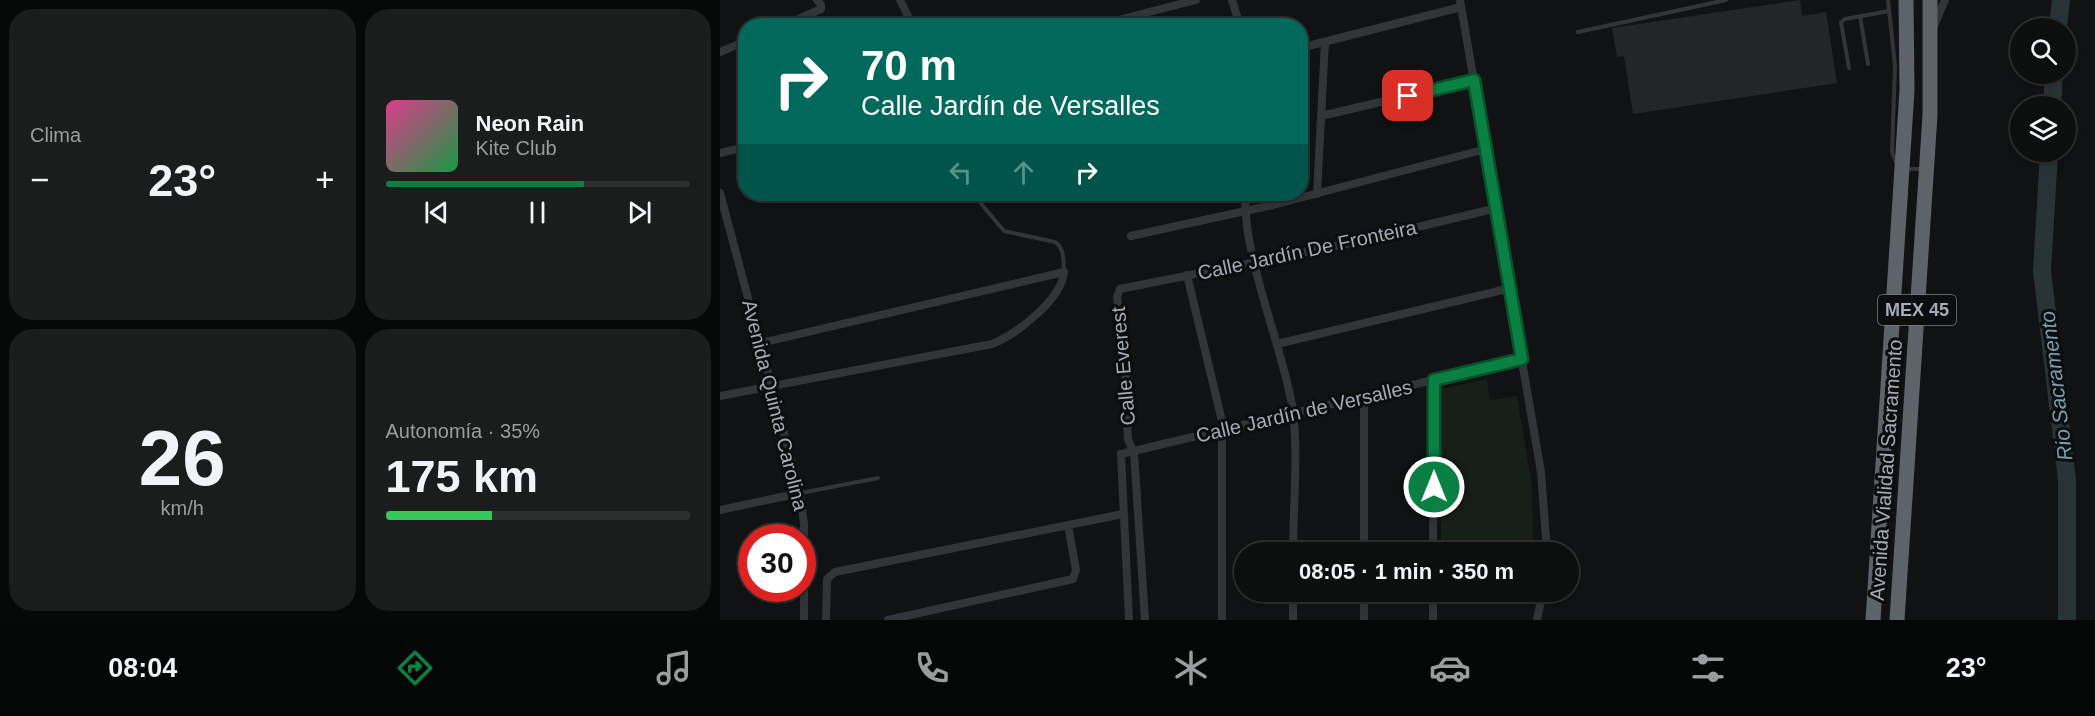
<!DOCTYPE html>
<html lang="es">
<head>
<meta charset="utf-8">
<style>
  body { margin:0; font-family:Arial,sans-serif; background:#1b1c1c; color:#f1f3f6; height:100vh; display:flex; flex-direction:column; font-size:22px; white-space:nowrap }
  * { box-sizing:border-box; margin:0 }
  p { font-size:20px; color:#9a9c9e }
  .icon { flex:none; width:33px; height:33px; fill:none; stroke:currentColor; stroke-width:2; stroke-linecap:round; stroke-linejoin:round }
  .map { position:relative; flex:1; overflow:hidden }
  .panel { display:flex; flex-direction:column; gap:9px; padding:9px; background:#070808; width:720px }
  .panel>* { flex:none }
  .hud { position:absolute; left:18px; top:18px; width:570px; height:183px; border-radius:24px; box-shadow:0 3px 9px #0003,0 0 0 2px #2d2e2e; background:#00695c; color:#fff; overflow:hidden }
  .buttons { position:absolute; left:1290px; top:18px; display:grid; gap:12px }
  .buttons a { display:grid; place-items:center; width:66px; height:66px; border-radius:50%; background:#0d0e0e; box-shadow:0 3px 9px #0003,0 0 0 2px #2d2e2e; font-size:30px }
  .speed { position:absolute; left:18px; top:524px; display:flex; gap:12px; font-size:30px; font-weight:700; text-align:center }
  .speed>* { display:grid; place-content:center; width:78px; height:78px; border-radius:50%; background:#0d0e0e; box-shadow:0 3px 9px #0003,0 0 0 2px #2d2e2e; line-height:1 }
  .speed .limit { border:9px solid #d22; background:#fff; color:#111 }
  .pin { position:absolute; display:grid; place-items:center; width:51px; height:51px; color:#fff; margin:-26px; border-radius:12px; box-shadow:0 3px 9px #0006 }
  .me { position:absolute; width:66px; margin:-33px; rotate:0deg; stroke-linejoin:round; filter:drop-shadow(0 0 4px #0008) }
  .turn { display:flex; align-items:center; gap:21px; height:126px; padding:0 24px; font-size:27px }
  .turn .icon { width:78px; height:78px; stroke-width:2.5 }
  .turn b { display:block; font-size:42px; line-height:51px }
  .lanes { display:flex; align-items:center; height:57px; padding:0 24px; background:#0003; justify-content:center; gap:30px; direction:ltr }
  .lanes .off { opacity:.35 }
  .big { font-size:45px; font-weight:600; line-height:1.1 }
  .panel .tile { flex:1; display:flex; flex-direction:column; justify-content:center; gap:9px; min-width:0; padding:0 21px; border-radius:24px; background:#1b1c1c }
  .panel .dial { align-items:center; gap:0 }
  .dial b { font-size:78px; line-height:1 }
  .song { display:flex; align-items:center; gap:18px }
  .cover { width:72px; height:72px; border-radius:9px; background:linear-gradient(135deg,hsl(330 70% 55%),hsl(140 70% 35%)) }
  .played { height:6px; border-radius:3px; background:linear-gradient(90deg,#0b8043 65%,#2d2e2e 65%) }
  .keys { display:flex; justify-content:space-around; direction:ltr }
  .heat { display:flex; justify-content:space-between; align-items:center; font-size:33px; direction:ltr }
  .charge { height:9px; border-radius:4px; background:linear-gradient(90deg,#34c759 35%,#2d2e2e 0) }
  .panel .tiles { flex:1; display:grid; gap:9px; grid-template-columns:repeat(2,1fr) }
  .trip { position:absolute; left:514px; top:542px; width:345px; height:60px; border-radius:30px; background:#0d0e0e; box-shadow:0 3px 9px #0003,0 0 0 2px #2d2e2e; font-weight:600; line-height:60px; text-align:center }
  .tab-bar { display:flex; height:96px; justify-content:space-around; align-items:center; background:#050606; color:#9a9c9e }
  .tab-bar .icon { width:42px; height:42px }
  .tab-bar .current { color:#0b8043 }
  .tab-bar b { font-size:27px; color:#f1f3f6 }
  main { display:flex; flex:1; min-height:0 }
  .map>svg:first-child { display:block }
  .green { fill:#181e18 }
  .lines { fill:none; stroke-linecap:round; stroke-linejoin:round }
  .river { stroke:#283336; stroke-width:18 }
  .building { fill:#242527 }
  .lane { stroke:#323438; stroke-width:4 }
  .street { stroke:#323438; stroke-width:8 }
  .highway { stroke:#5e6369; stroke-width:15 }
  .route-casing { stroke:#07532c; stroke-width:15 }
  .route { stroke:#0b8043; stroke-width:10 }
  .labels { text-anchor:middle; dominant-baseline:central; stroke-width:6; stroke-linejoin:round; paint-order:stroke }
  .shield { fill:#0c0d0e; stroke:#767c82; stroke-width:1.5 }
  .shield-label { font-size:18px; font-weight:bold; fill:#a3abb4 }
  .street-label { font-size:20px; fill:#a3abb4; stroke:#0c0d0e }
  .water-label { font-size:21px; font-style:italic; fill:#79a0af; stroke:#0c0d0e }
</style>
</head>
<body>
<main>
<section class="panel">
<div class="tiles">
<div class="tile"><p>Clima</p>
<div class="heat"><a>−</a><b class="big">23°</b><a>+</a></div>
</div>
<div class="tile">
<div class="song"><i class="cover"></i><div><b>Neon Rain</b><p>Kite Club</p></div></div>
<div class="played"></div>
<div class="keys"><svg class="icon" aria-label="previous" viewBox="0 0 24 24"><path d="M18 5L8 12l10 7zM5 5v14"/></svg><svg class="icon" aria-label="pause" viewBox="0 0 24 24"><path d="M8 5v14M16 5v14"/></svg><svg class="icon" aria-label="next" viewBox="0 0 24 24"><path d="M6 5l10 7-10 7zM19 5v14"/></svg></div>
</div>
<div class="tile dial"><b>26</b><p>km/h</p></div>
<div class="tile"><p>Autonomía · 35%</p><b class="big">175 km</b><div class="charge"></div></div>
</div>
</section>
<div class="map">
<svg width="1375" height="620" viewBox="0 0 1375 620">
  <rect width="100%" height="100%" fill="#111213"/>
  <path class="green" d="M 767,379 L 770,400 L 797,396 L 812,486 L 813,543 L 772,552 L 721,552 L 720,389 Z"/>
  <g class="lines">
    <path class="river" d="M 1338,28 L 1341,0
      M 1332,106 L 1334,74
      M 1329,152 L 1322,271 L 1347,480 L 1347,620"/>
  </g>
  <path class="building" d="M 1080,0 L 1082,16 L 1106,12 L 1117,83 L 913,114 L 904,56 L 897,57 L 892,28 Z"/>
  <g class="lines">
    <path class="lane" d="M 1168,0 L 1175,65 L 1172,152 L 1177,165
      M 1140,16 L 1148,64
      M 858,32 L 1006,0
      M 1129,68 L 1121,22 L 1125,19 L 1169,11
      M 1186,169 L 1203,169
      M 253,194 L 284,231 L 335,242 C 345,249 343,260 344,271
      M 81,493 L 158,478"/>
    <path class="street" d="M 180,0 L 193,26
      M 512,0 L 520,26
      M 740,0 L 821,472 L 827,552
      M 402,19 L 476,0
      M 63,26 L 101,9 L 101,5 L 97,0
      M 1214,26 L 1225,0
      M 580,48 L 741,7
      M 0,52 L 26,41
      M 601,116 L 754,80
      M 0,153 L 26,147
      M 0,193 L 80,493 L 84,524 L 84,620
      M 525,194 C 524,261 560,338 572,405 C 579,449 573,507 573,552
      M 597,194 L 605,42
      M 411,236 L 553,205 L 766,149
      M 467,275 L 502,421 L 502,620
      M 557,344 L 791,288
      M 0,396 L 272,344 C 297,334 342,299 344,272 L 41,343
      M 644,396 L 644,552
      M 401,454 L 802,359
      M 401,454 L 409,620
      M 0,510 L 80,493
      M 713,552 L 714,380
      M 802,552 L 827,547
      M 644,591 L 644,620
      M 106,620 L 107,579 L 115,572 L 403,514
      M 168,620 L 353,579 L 356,570 L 348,525
      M 425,620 L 414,452 L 408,440 L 405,363 L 397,297 L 400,289 L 631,243 L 777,208
      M 573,620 L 573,591
      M 713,620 L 713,591
      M 817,620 L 823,591"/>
    <path class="highway" d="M 1153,620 L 1187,90 L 1186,0
      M 1177,620 L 1210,115 L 1210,0"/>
  </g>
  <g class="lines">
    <g class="route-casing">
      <path id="route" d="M 688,96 L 754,80 L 802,359 L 714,380 L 714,487"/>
    </g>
    <use href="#route" class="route"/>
  </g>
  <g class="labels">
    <rect class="shield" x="1158" y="295" width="78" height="30" rx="4.5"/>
    <g class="shield-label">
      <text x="1197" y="310">MEX 45</text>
    </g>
    <g class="street-label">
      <text transform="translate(587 250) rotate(-12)">Calle Jardín De Fronteira</text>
      <text transform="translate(403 366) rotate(-95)">Calle Everest</text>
      <text transform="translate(55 405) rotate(76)">Avenida Quinta Carolina</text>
      <text transform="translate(584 411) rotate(-13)">Calle Jardín de Versalles</text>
      <text transform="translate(1166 470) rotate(-86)">Avenida Vialidad Sacramento</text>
    </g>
    <g class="water-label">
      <text transform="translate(1336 386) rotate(-97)">Rio Sacramento</text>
    </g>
  </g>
</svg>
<div class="buttons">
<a><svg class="icon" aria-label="search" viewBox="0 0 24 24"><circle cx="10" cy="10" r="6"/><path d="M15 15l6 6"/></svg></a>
<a><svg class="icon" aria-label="layers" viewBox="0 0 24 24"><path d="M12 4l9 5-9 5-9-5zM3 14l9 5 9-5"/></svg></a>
</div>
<div class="speed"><div class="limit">30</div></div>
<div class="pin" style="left:688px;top:96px;background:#d93025"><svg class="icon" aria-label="arrive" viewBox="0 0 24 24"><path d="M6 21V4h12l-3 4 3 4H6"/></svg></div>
<svg class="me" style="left:714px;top:487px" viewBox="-20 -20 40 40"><circle r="17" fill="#0b8043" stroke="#fff" stroke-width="3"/><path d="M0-11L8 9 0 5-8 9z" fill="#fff"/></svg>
<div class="trip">08:05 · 1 min · 350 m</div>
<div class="hud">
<div class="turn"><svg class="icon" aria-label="right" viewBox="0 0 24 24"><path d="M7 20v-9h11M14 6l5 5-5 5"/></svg><div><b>70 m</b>Calle Jardín de Versalles</div></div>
<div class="lanes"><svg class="icon off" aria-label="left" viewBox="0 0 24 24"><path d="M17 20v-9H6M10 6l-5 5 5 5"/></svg><svg class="icon off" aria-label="ahead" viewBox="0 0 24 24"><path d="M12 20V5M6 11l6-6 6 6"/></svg><svg class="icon" aria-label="right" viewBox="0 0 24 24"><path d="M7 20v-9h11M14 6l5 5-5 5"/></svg></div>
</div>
</div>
</main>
<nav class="tab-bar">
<b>08:04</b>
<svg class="icon current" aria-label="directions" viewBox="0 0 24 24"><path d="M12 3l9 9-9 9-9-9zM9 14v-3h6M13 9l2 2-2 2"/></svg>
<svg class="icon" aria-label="music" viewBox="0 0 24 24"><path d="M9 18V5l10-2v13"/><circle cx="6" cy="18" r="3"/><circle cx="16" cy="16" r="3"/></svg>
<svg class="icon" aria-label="phone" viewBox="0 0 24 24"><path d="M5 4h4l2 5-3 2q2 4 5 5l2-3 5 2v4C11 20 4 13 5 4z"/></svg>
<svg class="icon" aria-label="climate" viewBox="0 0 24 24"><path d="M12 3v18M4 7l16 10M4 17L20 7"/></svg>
<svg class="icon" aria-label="car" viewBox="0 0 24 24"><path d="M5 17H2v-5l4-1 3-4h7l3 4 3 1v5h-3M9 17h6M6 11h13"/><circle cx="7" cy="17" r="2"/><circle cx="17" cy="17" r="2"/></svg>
<svg class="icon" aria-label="filters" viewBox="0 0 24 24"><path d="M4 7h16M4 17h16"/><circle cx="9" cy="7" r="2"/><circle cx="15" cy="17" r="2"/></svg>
<b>23°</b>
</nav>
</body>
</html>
